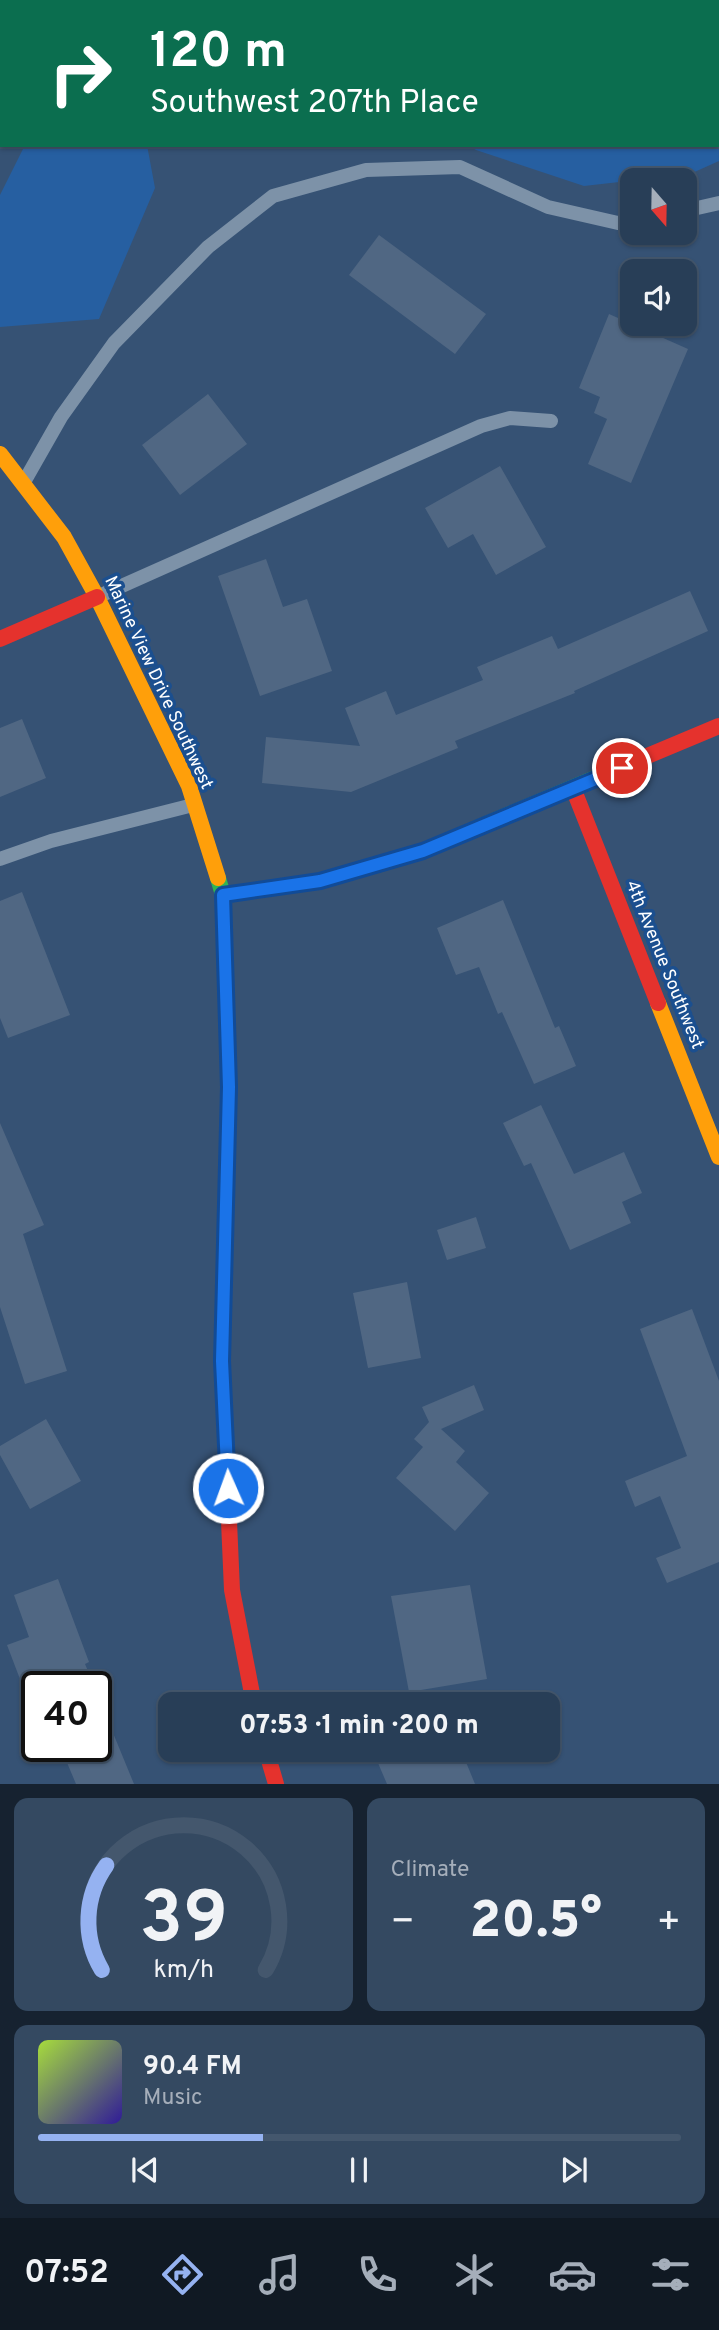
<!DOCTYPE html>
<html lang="en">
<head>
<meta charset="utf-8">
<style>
  body { margin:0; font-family:Overpass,sans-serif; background:#344961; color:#f1f3f6; height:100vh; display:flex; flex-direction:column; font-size:26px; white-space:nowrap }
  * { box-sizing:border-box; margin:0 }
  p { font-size:23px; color:#a5aeba }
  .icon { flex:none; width:38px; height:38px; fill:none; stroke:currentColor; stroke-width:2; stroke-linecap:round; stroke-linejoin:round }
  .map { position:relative; height:1784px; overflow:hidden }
  .side { display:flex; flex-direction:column; gap:14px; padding:14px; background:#162230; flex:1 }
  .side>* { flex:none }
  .top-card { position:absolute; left:0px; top:0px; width:719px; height:147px; box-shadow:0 2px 5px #0004,0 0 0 2px #44576d; background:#0b6e4f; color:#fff; overflow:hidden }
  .needle { width:46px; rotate:160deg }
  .buttons { position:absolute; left:620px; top:168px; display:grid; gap:14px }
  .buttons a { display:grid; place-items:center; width:77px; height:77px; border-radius:14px; background:#283e57; box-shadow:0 2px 5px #0004,0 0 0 2px #44576d; font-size:35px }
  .speed { position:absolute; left:21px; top:1671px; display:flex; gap:14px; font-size:35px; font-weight:700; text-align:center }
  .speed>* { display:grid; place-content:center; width:91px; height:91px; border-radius:50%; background:#283e57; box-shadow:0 2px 5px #0004,0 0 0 2px #44576d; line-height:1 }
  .speed .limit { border:4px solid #111; border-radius:10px; background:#fff; color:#111 }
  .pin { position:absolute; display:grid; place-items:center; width:60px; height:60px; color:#fff; margin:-30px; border:4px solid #fff; border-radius:50%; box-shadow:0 2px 7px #0007 }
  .me { position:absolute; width:77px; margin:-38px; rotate:358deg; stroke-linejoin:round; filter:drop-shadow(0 0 5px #0008) }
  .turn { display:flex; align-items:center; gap:24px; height:147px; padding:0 35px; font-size:32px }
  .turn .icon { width:91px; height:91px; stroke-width:2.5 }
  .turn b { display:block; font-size:49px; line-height:60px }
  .big { font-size:52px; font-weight:800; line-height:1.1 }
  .side .widget { flex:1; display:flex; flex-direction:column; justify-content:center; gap:10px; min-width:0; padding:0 24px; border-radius:14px; background:#344961 }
  .side .dial { align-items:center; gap:0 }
  .dial svg { height:182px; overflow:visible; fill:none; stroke:#44576d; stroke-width:7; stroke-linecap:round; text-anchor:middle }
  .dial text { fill:#f1f3f6; stroke:none }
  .song { display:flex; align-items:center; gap:21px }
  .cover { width:84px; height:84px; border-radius:10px; background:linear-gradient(135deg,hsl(80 70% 55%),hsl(250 70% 35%)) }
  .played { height:7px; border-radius:4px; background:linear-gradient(90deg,#95b2f1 35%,#44576d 35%) }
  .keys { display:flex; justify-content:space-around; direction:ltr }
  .heat { display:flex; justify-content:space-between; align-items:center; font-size:38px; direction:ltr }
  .side .tiles { flex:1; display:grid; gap:14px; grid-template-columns:1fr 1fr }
  .widget:last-child { grid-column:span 2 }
  .trip { position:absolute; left:158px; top:1692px; width:402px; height:70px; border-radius:14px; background:#283e57; box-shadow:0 2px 5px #0004,0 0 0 2px #44576d; font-weight:800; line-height:70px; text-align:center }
  .dock { display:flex; height:112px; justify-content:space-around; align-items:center; background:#101923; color:#a5aeba }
  .dock .icon { width:49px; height:49px }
  .dock .on { color:#95b2f1 }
  .dock b { font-size:32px; color:#f1f3f6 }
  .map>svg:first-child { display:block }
  .green { fill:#265fa1 }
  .building { fill:#506783 }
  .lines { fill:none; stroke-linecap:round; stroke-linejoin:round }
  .lane { stroke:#7d92a8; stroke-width:14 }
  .fast { stroke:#30b455; stroke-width:16 }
  .slow { stroke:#ff9f0a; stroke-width:16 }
  .jam { stroke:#e5322d; stroke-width:16 }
  .route-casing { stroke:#114b97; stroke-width:18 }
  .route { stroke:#1a73e8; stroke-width:12 }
  .labels { text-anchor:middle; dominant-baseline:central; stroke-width:7; stroke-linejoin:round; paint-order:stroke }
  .street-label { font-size:18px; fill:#fff; stroke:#1b4f8f }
</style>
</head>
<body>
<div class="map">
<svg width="719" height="1784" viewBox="0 0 719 1784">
  <rect width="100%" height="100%" fill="#365274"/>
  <path class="green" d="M 718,58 L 719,161 L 690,174 L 584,186 L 476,150 L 468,145 L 718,145 Z
    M 25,145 L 147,145 L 155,188 L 99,319 L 0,327 L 0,195 Z"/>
  <path class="building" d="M 379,235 L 486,314 L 455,354 L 349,275 Z
    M 609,314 L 688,349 L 631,483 L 588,464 L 607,419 L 594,413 L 600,397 L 579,388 Z
    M 208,394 L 247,444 L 180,495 L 142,445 Z
    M 500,466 L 546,547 L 496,575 L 473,534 L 448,548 L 425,508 Z
    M 266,559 L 283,607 L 307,599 L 332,671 L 260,696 L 218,576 Z
    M 690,591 L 708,631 L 574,691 L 575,693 L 455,741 L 458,748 L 351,792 L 262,783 L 266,737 L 360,746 L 345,708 L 386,691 L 396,715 L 483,680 L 477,667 L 552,636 L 558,649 Z
    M 22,719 L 46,778 L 0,797 L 0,728 Z
    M 22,892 L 70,1015 L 8,1038 L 0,1018 L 0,901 Z
    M 503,900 L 555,1028 L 559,1026 L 576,1066 L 534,1084 L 502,1012 L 498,1014 L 479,967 L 456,975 L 437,928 Z
    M 541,1105 L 574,1174 L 624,1152 L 642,1193 L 622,1202 L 631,1223 L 570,1250 L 531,1163 L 524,1166 L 503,1123 Z
    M 0,1123 L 44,1225 L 23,1234 L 67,1371 L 25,1384 L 0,1307 Z
    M 476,1217 L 486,1248 L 447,1260 L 437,1230 Z
    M 407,1282 L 421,1358 L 368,1368 L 353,1293 Z
    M 692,1309 L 719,1381 L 719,1562 L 667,1583 L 656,1558 L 681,1548 L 660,1496 L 635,1507 L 625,1481 L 687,1456 L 640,1329 Z
    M 474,1385 L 484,1410 L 441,1429 L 465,1451 L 456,1462 L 489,1493 L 455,1531 L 396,1478 L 423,1447 L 414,1439 L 429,1422 L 422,1407 Z
    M 46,1419 L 81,1481 L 30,1509 L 0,1455 L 0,1446 Z
    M 58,1579 L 89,1662 L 85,1664 L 95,1687 L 23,1687 L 7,1645 L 29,1637 L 14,1595 Z
    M 470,1585 L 487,1679 L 409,1692 L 391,1596 Z
    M 96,1694 L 97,1694 L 134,1784 L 76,1784 L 60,1746 L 96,1746 Z
    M 389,1750 L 461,1750 L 475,1784 L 387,1784 L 375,1756 Z"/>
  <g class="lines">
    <path class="lane" d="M 684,211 L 719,203
      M 24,482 L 61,417 L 114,343 L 208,247 L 273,196 L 366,170 L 460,167 L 548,207 L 618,223 L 632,221
      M 97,597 L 481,426 L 510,418 L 551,421
      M 0,859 L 51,841 L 193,805"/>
    <path class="fast" d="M 218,878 L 223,895 L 229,1087 L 223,1324
      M 223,895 L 320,881 L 423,851 L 602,775"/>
    <path class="slow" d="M 0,454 L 64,537 L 97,597 L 189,786 L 218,878
      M 658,1003 L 719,1157"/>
    <path class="jam" d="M 0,639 L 97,597
      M 602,775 L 719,726
      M 573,788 L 658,1003
      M 223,1324 L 222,1361 L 232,1590 L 254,1704
      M 266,1750 L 276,1784"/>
  </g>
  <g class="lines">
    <g class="route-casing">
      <path id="route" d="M 228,1488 L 222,1361 L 229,1087 L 223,895 L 320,881 L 423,851 L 622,768"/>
    </g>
    <use href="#route" class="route"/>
  </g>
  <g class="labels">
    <g class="street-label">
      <text transform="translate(158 683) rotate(65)">Marine View Drive Southwest</text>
      <text transform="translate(664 965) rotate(68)">4th Avenue Southwest</text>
    </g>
  </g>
</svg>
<div class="buttons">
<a><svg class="needle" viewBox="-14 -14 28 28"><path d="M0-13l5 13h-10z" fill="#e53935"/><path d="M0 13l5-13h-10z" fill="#a5aeba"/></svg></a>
<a><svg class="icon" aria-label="sound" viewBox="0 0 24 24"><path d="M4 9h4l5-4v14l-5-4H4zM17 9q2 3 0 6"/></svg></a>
</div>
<div class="speed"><div class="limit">40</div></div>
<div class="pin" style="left:622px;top:768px;background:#d93025"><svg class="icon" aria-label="arrive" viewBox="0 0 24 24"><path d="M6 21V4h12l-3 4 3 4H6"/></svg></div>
<svg class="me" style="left:228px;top:1488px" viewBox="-20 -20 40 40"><circle r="17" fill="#1a73e8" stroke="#fff" stroke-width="3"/><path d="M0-11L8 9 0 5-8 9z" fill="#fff"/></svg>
<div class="trip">07:53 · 1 min · 200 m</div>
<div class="top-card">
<div class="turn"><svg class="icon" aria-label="right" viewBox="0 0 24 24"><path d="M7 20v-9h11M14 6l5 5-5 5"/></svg><div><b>120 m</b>Southwest 207th Place</div></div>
</div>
</div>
<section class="side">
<div class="tiles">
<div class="widget dial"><svg viewBox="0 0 100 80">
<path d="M14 69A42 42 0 1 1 86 69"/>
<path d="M14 69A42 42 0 0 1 16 23" stroke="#95b2f1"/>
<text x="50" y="56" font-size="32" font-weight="700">39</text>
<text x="50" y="72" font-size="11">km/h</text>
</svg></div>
<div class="widget"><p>Climate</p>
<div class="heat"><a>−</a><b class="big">20.5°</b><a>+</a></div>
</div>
<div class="widget">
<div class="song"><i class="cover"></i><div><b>90.4 FM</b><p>Music</p></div></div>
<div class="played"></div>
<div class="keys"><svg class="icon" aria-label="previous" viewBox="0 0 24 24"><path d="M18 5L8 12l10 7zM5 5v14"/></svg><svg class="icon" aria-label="pause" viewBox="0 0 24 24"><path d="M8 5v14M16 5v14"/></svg><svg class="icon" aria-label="next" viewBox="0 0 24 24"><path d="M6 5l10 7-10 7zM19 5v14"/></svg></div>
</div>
</div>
</section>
<nav class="dock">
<b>07:52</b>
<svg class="icon on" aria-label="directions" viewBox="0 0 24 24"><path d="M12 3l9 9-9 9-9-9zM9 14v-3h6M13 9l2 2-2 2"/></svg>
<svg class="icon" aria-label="music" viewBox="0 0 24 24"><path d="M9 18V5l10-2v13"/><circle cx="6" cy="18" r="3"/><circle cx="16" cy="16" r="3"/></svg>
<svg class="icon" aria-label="phone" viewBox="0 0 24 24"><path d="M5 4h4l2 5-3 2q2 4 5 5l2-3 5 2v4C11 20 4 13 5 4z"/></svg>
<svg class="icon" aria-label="climate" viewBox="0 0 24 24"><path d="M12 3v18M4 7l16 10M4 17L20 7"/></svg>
<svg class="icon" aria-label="car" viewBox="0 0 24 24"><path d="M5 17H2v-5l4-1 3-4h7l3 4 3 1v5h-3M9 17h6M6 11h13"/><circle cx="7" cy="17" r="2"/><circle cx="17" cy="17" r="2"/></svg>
<svg class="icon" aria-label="filters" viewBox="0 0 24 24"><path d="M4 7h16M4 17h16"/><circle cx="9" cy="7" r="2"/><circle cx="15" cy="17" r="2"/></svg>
</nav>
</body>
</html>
